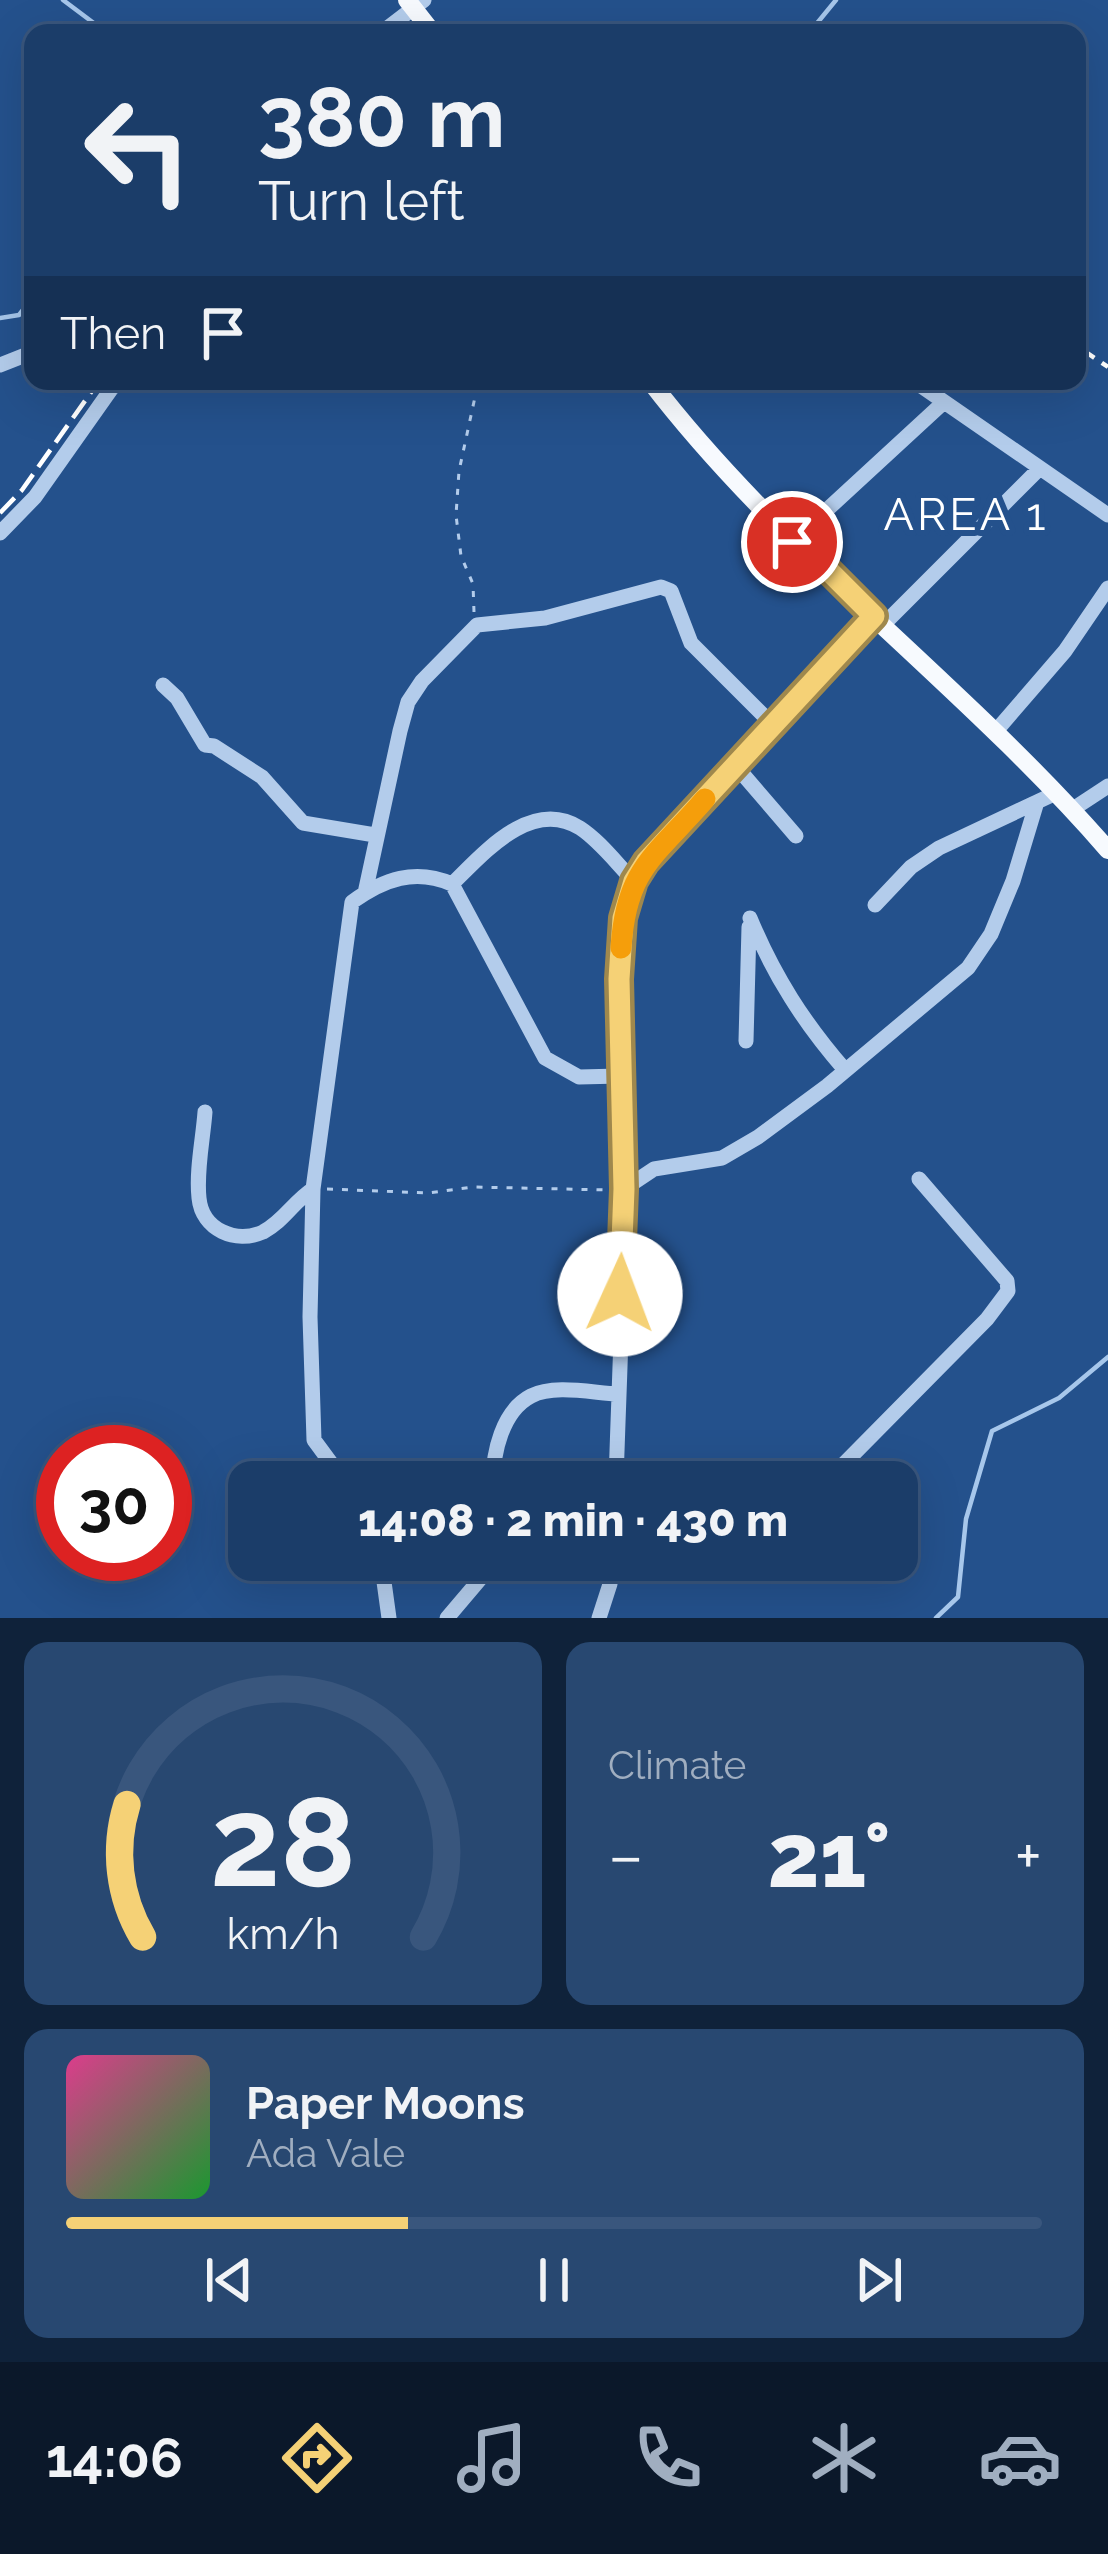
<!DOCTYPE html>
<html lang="en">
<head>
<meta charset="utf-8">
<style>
  body { margin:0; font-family:Raleway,sans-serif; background:#284871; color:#f1f3f6; height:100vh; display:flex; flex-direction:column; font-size:45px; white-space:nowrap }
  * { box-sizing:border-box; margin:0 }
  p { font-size:39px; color:#a0aec0 }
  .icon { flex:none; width:66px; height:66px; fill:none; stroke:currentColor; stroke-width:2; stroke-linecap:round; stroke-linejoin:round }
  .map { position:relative; height:1618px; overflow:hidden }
  .drawer { display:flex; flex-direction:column; gap:24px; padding:24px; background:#0f223a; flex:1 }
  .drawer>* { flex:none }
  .guide { position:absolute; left:24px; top:24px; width:1062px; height:366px; border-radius:24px; box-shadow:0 12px 48px #0002,0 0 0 3px #39567d; background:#1b3d69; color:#f1f3f6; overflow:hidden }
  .speed { position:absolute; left:36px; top:1425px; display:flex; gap:24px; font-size:60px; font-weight:700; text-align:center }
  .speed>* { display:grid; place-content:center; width:156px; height:156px; border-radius:50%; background:#1b3d69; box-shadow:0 12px 48px #0002,0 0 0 3px #39567d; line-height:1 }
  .speed .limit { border:18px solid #d22; background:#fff; color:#111 }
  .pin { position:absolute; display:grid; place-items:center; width:102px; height:102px; color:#fff; margin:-51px; border:6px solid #fff; border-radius:50%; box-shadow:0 3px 12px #0007 }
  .me { position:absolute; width:132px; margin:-66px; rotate:2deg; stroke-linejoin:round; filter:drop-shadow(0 0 9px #0008) }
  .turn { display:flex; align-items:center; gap:42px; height:252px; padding:0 36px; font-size:54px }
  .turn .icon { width:156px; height:156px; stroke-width:2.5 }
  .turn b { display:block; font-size:84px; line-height:102px }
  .then { display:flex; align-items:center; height:114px; padding:0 36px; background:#0003; gap:24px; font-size:45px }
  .big { font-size:90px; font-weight:800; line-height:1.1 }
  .drawer .card { flex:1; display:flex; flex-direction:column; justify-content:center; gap:18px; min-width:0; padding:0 42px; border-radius:24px; background:#284871 }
  .drawer .dial { align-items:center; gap:0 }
  .dial svg { height:312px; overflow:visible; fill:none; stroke:#39567d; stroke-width:7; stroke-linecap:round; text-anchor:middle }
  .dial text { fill:#f1f3f6; stroke:none }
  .song { display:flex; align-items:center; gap:36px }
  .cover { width:144px; height:144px; border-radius:18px; background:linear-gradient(135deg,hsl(330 70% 55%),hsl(130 70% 35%)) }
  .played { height:12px; border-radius:6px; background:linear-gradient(90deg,#f5d176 35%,#39567d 35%) }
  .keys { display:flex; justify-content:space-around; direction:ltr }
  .heat { display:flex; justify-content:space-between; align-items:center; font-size:66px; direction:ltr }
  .drawer .tiles { flex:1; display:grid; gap:24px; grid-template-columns:1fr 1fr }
  .card:last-child { grid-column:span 2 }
  .trip { position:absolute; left:228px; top:1461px; width:690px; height:120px; border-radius:24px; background:#1b3d69; box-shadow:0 12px 48px #0002,0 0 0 3px #39567d; font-weight:800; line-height:120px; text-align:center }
  .tab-bar { display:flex; height:192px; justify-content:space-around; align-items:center; background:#0b182a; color:#a0aec0 }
  .tab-bar .icon { width:84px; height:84px }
  .tab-bar .on { color:#f5d176 }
  .tab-bar b { font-size:54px; color:#f1f3f6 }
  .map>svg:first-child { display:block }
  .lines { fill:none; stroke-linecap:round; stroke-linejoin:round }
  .stream { stroke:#a7c7eb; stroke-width:4.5 }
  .path { stroke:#b3cceb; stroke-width:3; stroke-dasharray:6 9; stroke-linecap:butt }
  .minor { stroke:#b3cceb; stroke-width:15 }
  .major { stroke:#f7fafe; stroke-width:18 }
  .rail { stroke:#fff; stroke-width:4.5; stroke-dasharray:21 9; stroke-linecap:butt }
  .route-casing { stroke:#9f884d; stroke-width:30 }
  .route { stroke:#f5d176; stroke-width:21 }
  .slow { stroke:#f59e0b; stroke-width:21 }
  .labels { text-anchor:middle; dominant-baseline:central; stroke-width:12; stroke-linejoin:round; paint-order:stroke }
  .quarter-label { font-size:45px; letter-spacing:3px; fill:#fff; stroke:#24518c }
</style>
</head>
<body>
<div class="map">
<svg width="1108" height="1618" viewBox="0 0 1108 1618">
  <rect width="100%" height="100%" fill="#24518c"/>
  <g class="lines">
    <path class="stream" d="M 63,0 L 107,33
      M 809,33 L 836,0
      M 0,318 L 19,315 L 33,297
      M 936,1618 L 958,1597 L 966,1519 L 992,1431 L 1059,1398 L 1108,1357"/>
    <path class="path" d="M 474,612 L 473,584 L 461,556 L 456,515 L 459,471 L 475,397
      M 327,1189 L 428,1193 L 473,1187 L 610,1190"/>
    <path class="minor" d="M 381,33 L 424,0
      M 0,365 L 33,352
      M 914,381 L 1108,515
      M 0,533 L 35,497 L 112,388 L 123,381
      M 792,542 L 944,402
      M 884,624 L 1040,468
      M 163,685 L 177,698 L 205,745 L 214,746 L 262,777 L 303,823 L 375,835
      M 996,731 L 1065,651 L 1108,588
      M 735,765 L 796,836
      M 1073,809 L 1108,786
      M 452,884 C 483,854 531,797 580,828 C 600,841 617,864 634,881
      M 365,893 L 400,731 L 408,702 L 422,681 L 477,625 L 545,618 L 661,587 L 671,591 L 691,643 L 771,723
      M 875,905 L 911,867 L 939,848 L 1056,793
      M 750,918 C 774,976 804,1023 845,1070
      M 746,1041 L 749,927
      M 205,1112 C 203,1139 196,1171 199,1198 C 202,1230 236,1244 263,1232 C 284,1221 294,1201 313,1189
      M 624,1189 L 654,1169 L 722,1158 L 758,1137 L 827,1086 L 968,968 L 991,934 L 1013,881 L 1036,805
      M 345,1482 L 314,1440 L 310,1317 L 313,1189 L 352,902 C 384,879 415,868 452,884 L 545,1058 L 579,1077 L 620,1076
      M 493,1482 C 493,1453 502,1411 531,1396 C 554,1384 593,1393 618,1394
      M 616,1482 C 619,1384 624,1286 624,1188 C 623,1099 600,937 646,862 L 874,616
      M 826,1482 L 987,1319 L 1008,1291 L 1007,1281 L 919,1179
      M 381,1560 L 389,1618
      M 447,1618 L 481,1578 L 492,1560
      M 599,1618 L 610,1584 L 612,1560"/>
    <path class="major" d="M 407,0 L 433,33
      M 650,381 C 783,555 964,684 1108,850"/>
    <path class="rail" d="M 508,33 L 593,30 L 609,33
      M 1077,346 L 1108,367
      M 0,513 L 22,490 L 99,381"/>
  </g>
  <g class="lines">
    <g class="route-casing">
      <path id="route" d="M 620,1294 L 624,1189 L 619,979 L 623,918 L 634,881 L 646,862 L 874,616 L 829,571 L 792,542"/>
    </g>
    <use href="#route" class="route"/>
    <path class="slow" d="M 621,948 C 626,867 657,855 705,799"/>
  </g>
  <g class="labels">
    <g class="quarter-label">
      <text x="966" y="514">AREA 1</text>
    </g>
  </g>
</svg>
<div class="speed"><div class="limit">30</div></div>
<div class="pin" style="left:792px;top:542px;background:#d93025"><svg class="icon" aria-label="arrive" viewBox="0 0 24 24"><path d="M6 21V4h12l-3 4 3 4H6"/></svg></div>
<svg class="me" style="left:620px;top:1294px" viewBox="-20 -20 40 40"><circle r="19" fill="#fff"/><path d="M0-13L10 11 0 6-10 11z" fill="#f5d176"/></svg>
<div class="trip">14:08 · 2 min · 430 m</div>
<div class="guide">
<div class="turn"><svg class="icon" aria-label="left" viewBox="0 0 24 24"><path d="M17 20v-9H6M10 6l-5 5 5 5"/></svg><div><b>380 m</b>Turn left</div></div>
<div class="then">Then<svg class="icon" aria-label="arrive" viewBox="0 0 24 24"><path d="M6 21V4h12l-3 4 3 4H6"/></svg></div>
</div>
</div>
<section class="drawer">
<div class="tiles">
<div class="card dial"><svg viewBox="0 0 100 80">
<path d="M14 69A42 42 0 1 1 86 69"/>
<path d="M14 69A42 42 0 0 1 10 35" stroke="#f5d176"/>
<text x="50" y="56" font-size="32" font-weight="700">28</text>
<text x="50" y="72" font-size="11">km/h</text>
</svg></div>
<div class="card"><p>Climate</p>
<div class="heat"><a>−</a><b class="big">21°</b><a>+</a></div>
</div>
<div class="card">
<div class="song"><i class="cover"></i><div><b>Paper Moons</b><p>Ada Vale</p></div></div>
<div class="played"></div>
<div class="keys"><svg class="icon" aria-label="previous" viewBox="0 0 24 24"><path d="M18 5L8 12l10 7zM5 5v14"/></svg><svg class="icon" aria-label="pause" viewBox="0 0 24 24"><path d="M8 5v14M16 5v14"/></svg><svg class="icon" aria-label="next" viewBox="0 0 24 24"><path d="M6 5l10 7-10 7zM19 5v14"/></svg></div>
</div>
</div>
</section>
<nav class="tab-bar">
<b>14:06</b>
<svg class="icon on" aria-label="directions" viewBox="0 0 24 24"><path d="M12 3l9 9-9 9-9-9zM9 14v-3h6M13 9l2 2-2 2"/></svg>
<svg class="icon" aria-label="music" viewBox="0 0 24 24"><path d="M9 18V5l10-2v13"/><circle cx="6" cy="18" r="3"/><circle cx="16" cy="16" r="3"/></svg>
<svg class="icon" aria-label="phone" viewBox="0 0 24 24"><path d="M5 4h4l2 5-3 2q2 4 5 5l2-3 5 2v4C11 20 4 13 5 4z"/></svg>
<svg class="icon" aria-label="climate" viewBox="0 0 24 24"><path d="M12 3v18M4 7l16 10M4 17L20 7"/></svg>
<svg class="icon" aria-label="car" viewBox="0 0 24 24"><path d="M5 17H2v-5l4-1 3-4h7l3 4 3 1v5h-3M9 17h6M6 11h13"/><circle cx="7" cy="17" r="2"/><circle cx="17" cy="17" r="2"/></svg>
</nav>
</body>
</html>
